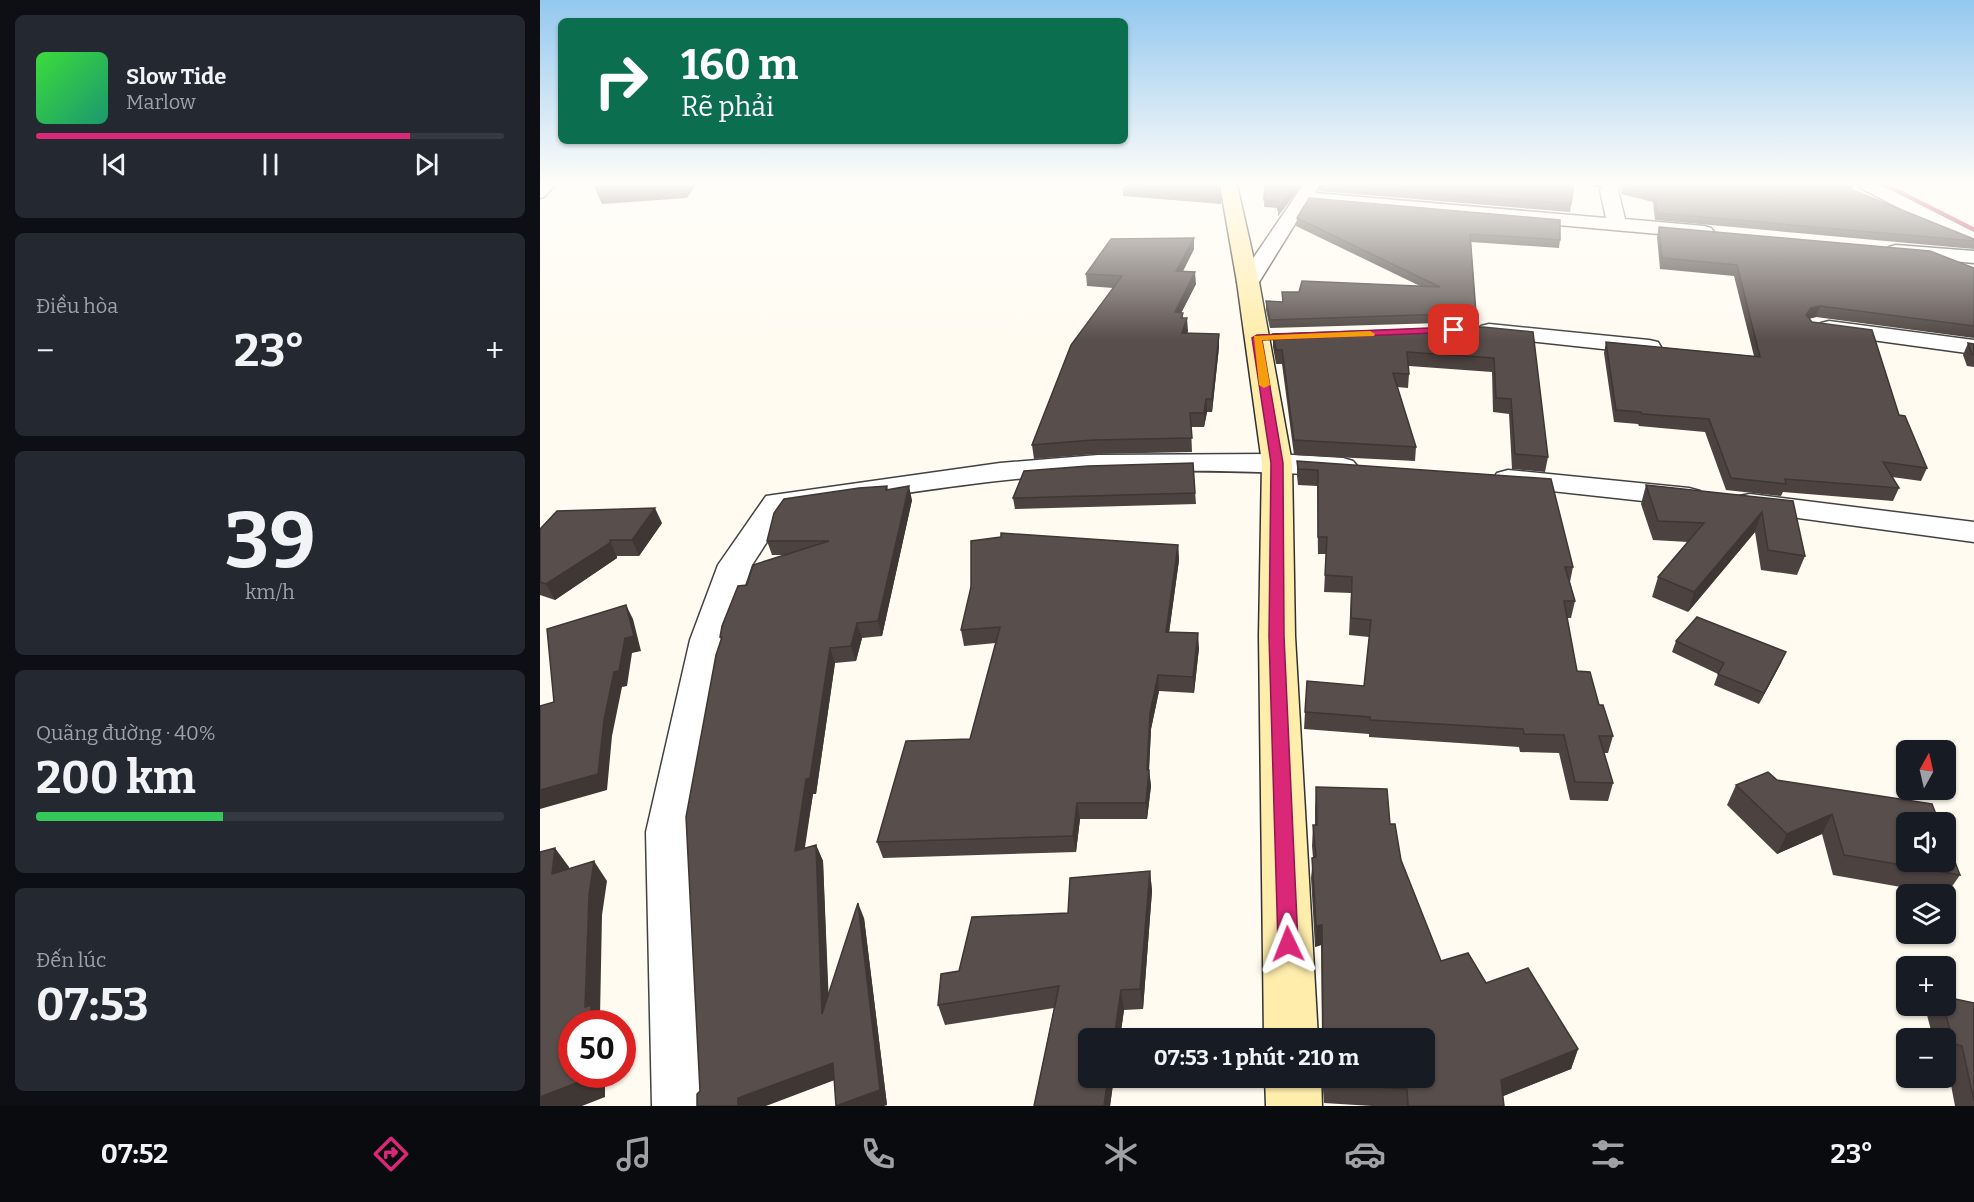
<!DOCTYPE html>
<html lang="vi">
<head>
<meta charset="utf-8">
<style>
  body { margin:0; font-family:Bitter,serif; background:#242831; color:#f1f3f6; height:100vh; display:flex; flex-direction:column; font-size:22px; white-space:nowrap }
  * { box-sizing:border-box; margin:0 }
  p { font-size:20px; color:#9ea1a6 }
  .icon { flex:none; width:33px; height:33px; fill:none; stroke:currentColor; stroke-width:2; stroke-linecap:round; stroke-linejoin:round }
  .map { position:relative; flex:1; overflow:hidden }
  .sheet { display:flex; flex-direction:column; gap:15px; padding:15px; background:#0d0f14; width:540px }
  .sheet>* { flex:none }
  .banner { position:absolute; left:18px; top:18px; width:570px; height:126px; border-radius:9px; box-shadow:0 2px 4px #0004; background:#0b6e4f; color:#fff; overflow:hidden }
  .needle { width:39px; rotate:8deg }
  .controls { position:absolute; left:1356px; top:740px; display:grid; gap:12px }
  .controls a { display:grid; place-items:center; width:60px; height:60px; border-radius:9px; background:#171b24; box-shadow:0 2px 4px #0004; font-size:30px }
  .speed { position:absolute; left:18px; top:1010px; display:flex; gap:12px; font-size:30px; font-weight:700; text-align:center }
  .speed>* { display:grid; place-content:center; width:78px; height:78px; border-radius:50%; background:#171b24; box-shadow:0 2px 4px #0004; line-height:1 }
  .speed .limit { border:9px solid #d22; background:#fff; color:#111 }
  .pin { position:absolute; display:grid; place-items:center; width:51px; height:51px; color:#fff; margin:-26px; border-radius:12px; box-shadow:0 3px 9px #0006 }
  .me { position:absolute; width:66px; margin:-33px; rotate:358deg; stroke-linejoin:round; filter:drop-shadow(0 0 4px #0008) }
  .turn { display:flex; align-items:center; gap:21px; height:126px; padding:0 24px; font-size:27px }
  .turn .icon { width:78px; height:78px; stroke-width:2.5 }
  .turn b { display:block; font-size:42px; line-height:51px }
  .big { font-size:45px; font-weight:700; line-height:1.1 }
  .sheet .card { flex:1; display:flex; flex-direction:column; justify-content:center; gap:9px; min-width:0; padding:0 21px; border-radius:9px; background:#242831 }
  .sheet .dial { align-items:center; gap:0 }
  .dial b { font-size:78px; line-height:1 }
  .song { display:flex; align-items:center; gap:18px }
  .cover { width:72px; height:72px; border-radius:9px; background:linear-gradient(135deg,hsl(120 70% 55%),hsl(160 70% 35%)) }
  .played { height:6px; border-radius:3px; background:linear-gradient(90deg,#db2777 80%,#363941 80%) }
  .keys { display:flex; justify-content:space-around; direction:ltr }
  .heat { display:flex; justify-content:space-between; align-items:center; font-size:33px; direction:ltr }
  .charge { height:9px; border-radius:4px; background:linear-gradient(90deg,#34c759 40%,#363941 0) }
  .trip { position:absolute; left:538px; top:1028px; width:357px; height:60px; border-radius:9px; background:#171b24; box-shadow:0 2px 4px #0004; font-weight:700; line-height:60px; text-align:center }
  .tab-bar { display:flex; height:96px; justify-content:space-around; align-items:center; background:#090b0e; color:#9ea1a6 }
  .tab-bar .icon { width:42px; height:42px }
  .tab-bar .current { color:#db2777 }
  .tab-bar b { font-size:27px; color:#f1f3f6 }
  main { display:flex; flex:1; min-height:0 }
  .map>svg:first-child { display:block }
  .lines { fill:none; stroke-linecap:round; stroke-linejoin:round }
  .service-casing { stroke:#424242; stroke-width:3 }
  .minor-casing { stroke:#424242; stroke-width:3 }
  .secondary-casing { stroke:#313131; stroke-width:3 }
  .service { fill:#fff; fill-rule:evenodd }
  .minor { fill:#fff; fill-rule:evenodd }
  .secondary { fill:#ffedac; fill-rule:evenodd }
  .rail { stroke:#c62039; stroke-width:3 }
  .wall { fill:#4c4340 }
  .shaded-wall { fill:#3e3734 }
  .building { fill:#584e4b; stroke:#3e3734; stroke-width:1.5 }
  .route { fill:#db2777; stroke:#8e194d; stroke-width:1.5 }
  .slow { fill:#f59e0b }
</style>
</head>
<body>
<main>
<section class="sheet">
<div class="card">
<div class="song"><i class="cover"></i><div><b>Slow Tide</b><p>Marlow</p></div></div>
<div class="played"></div>
<div class="keys"><svg class="icon" aria-label="previous" viewBox="0 0 24 24"><path d="M18 5L8 12l10 7zM5 5v14"/></svg><svg class="icon" aria-label="pause" viewBox="0 0 24 24"><path d="M8 5v14M16 5v14"/></svg><svg class="icon" aria-label="next" viewBox="0 0 24 24"><path d="M6 5l10 7-10 7zM19 5v14"/></svg></div>
</div>
<div class="card"><p>Điều hòa</p>
<div class="heat"><a>−</a><b class="big">23°</b><a>+</a></div>
</div>
<div class="card dial"><b>39</b><p>km/h</p></div>
<div class="card"><p>Quãng đường · 40%</p><b class="big">200 km</b><div class="charge"></div></div>
<div class="card"><p>Đến lúc</p><b class="big">07:53</b></div>
</section>
<div class="map">
<svg width="1434" height="1106" viewBox="0 0 1434 1106">
  <rect width="100%" height="100%" fill="#fffbf1"/>
  <g class="lines">
    <g class="service-casing">
      <path id="service" d="M 4,185 L 15,185 L 4,197 L 0,198 L 0,189 Z"/>
    </g>
    <g class="minor-casing">
      <path id="minor" d="M 763,185 L 779,185 L 775,193 L 1066,218 L 1060,190 L 1064,185 L 1081,185 L 1078,190 L 1085,219 L 1164,226 L 1171,228 L 1174,232 L 1171,236 L 1164,238 L 768,203 L 716,287 L 708,288 L 700,287 L 697,282 Z
        M 1319,185 L 1341,185 L 1434,232 L 1434,246 L 1322,189 Z
        M 1356,245 L 1434,251 L 1434,263 L 1349,255 L 1346,251 L 1349,247 Z
        M 1289,321 L 1434,340 L 1434,354 L 1281,333 L 1277,328 L 1281,323 Z
        M 949,324 L 1109,340 L 1118,342 L 1121,347 L 1118,352 L 1109,354 L 941,336 L 937,331 L 941,326 Z
        M 737,454 L 803,458 L 813,461 L 818,467 L 813,473 L 803,476 C 722,471 639,469 558,473 C 454,477 350,496 247,511 L 212,565 L 186,640 L 152,832 L 168,1106 L 112,1106 L 106,832 L 150,640 L 178,565 L 226,496 L 460,463 L 558,455 Z
        M 968,470 L 1149,488 L 1160,491 L 1164,497 L 1160,503 L 1149,506 L 957,485 L 953,479 L 957,473 Z
        M 1210,494 L 1434,522 L 1434,542 L 1199,510 L 1195,503 L 1199,496 Z"/>
    </g>
    <g class="secondary-casing">
      <path id="secondary" d="M 680,185 L 697,185 L 719,282 L 752,463 L 755,636 L 778,1038 L 724,1038 L 719,636 L 722,463 L 697,282 Z
        M 725,1077 L 781,1077 L 782,1106 L 726,1106 Z"/>
    </g>
    <use href="#service" class="service"/>
    <use href="#minor" class="minor"/>
    <use href="#secondary" class="secondary"/>
    <path class="rail" d="M 1347,185 L 1434,229"/>
  </g>
  <path class="wall" d="M 725,185 L 762,185 L 738,216 L 738,208 L 724,207 Z
    M 779,185 L 1034,185 L 1030,212 L 778,191 Z
    M 1047,185 L 1062,185 L 1059,188 Z
    M 1083,185 L 1313,185 L 1311,189 L 1434,241 L 1434,249 L 1115,220 L 1113,202 L 1081,194 Z
    M 583,189 L 681,196 L 681,204 L 583,196 Z
    M 757,218 L 1020,240 L 1019,248 L 931,242 L 936,313 L 935,322 L 730,328 L 726,310 L 726,301 L 742,302 L 880,286 L 756,226 Z
    M 1119,227 L 1434,268 L 1434,338 L 1276,317 L 1269,319 L 1359,415 L 1387,468 L 1381,481 L 1352,477 L 1359,488 L 1353,501 L 1243,492 L 1241,496 L 1186,490 L 1165,432 L 1099,426 L 1098,424 L 1074,422 L 1064,353 L 1066,342 L 1214,356 L 1194,276 L 1120,269 L 1117,237 Z
    M 654,238 L 654,249 L 643,271 L 656,284 L 641,313 L 643,313 L 643,318 L 648,331 L 647,333 L 679,334 L 679,347 L 672,412 L 667,412 L 664,427 L 651,427 L 652,452 L 555,454 L 494,459 L 492,445 L 573,288 L 547,286 L 546,274 Z
    M 943,327 L 1008,457 L 1005,472 L 972,469 L 969,414 L 953,412 L 952,372 L 869,366 L 869,374 L 868,388 L 857,387 L 876,447 L 875,461 L 754,455 L 742,364 L 736,364 L 733,347 L 733,334 Z
    M 1428,343 L 1434,344 L 1434,367 L 1427,366 L 1423,355 Z
    M 757,461 L 1033,567 L 1030,582 L 1035,601 L 1031,618 L 1027,618 L 1037,671 L 1059,705 L 1073,736 L 1068,753 L 1064,753 L 1073,783 L 1068,801 L 1030,800 L 1019,753 L 980,752 L 979,747 L 829,737 L 829,734 L 764,729 L 765,712 L 824,686 L 829,637 L 809,635 L 811,593 L 784,592 L 786,554 L 778,554 L 777,486 L 758,485 L 757,476 Z
    M 653,463 L 656,504 L 475,509 L 473,498 Z
    M 1106,485 L 1253,501 L 1265,556 L 1257,575 L 1221,570 L 1215,532 L 1148,612 L 1112,597 L 1118,577 L 1148,542 L 1113,540 L 1101,504 Z
    M 347,486 L 348,490 L 372,500 L 342,636 L 322,638 L 316,661 L 295,663 L 276,794 L 273,794 L 264,848 L 276,845 L 283,861 L 288,995 L 324,918 L 347,1105 L 294,1080 L 160,1091 L 181,640 L 180,637 L 207,585 L 243,555 L 232,555 L 227,541 Z
    M 122,523 L 99,556 L 77,556 L 77,558 L 15,600 L 0,595 L 0,529 Z
    M 638,545 L 639,560 L 629,632 L 659,648 L 654,693 L 619,691 L 611,729 L 609,770 L 611,786 L 607,819 L 540,819 L 536,852 L 343,858 L 337,842 L 430,739 L 456,643 L 424,646 L 421,630 L 431,587 Z
    M 1136,641 L 1241,663 L 1219,704 L 1174,685 L 1178,674 L 1132,652 Z
    M 1237,780 L 1420,875 L 1406,895 L 1293,875 L 1282,834 L 1237,854 L 1187,805 L 1196,785 Z
    M 776,787 L 850,824 L 861,860 L 901,961 L 946,983 L 1038,1049 L 1031,1069 L 963,1096 L 964,1106 L 832,1106 L 784,1103 L 782,1077 L 885,1077 L 885,1038 L 782,1038 L 781,945 L 775,947 L 771,878 L 773,858 L 772,846 L 773,825 L 775,825 L 775,808 Z
    M 610,871 L 612,891 L 603,1009 L 584,1010 L 580,1038 L 549,1038 L 549,1077 L 574,1077 L 570,1106 L 494,1106 L 514,1008 L 405,1025 L 398,1005 L 401,974 L 419,971 L 432,917 L 528,913 L 530,878 Z
    M 1434,1003 L 1434,1106 L 1415,1106 L 1407,1064 L 1406,1064 L 1406,1038 L 1393,1038 L 1387,1015 L 1394,1005 Z"/>
  <path class="shaded-wall" d="M 68,185 L 156,185 L 147,198 L 62,204 L 54,186 Z
    M 756,185 L 762,185 L 738,216 L 738,209 Z
    M 1297,185 L 1313,185 L 1311,189 Z
    M 654,238 L 654,249 L 637,283 L 636,271 Z
    M 655,272 L 656,284 L 635,325 L 635,312 Z
    M 1280,306 L 1276,317 L 1267,319 L 1266,315 L 1271,308 Z
    M 647,318 L 648,331 L 643,345 L 642,333 Z
    M 679,334 L 679,347 L 672,412 L 672,399 Z
    M 666,399 L 667,412 L 664,427 L 664,413 Z
    M 369,486 L 372,500 L 342,636 L 338,621 Z
    M 115,508 L 122,523 L 99,556 L 92,540 Z
    M 1222,512 L 1215,532 L 1148,612 L 1154,592 Z
    M 70,540 L 77,558 L 15,600 L 6,584 Z
    M 638,545 L 639,560 L 627,648 L 626,632 Z
    M 86,605 L 93,619 L 101,651 L 92,653 L 87,686 L 82,687 L 72,736 L 67,790 L 0,809 L 0,790 Z
    M 317,623 L 322,638 L 316,661 L 311,646 Z
    M 658,633 L 659,648 L 654,693 L 653,677 Z
    M 290,648 L 295,663 L 276,794 L 273,794 L 262,867 L 255,851 L 266,779 Z
    M 1246,652 L 1241,663 L 1219,704 L 1224,693 Z
    M 618,675 L 619,691 L 611,729 L 609,770 L 611,786 L 607,819 L 606,803 L 610,713 Z
    M 537,803 L 540,819 L 536,852 L 533,836 Z
    M 1292,814 L 1282,834 L 1237,854 L 1247,834 Z
    M 276,845 L 283,861 L 290,1029 L 282,1014 Z
    M 15,848 L 29,867 L 26,894 L 12,874 Z
    M 54,861 L 67,881 L 62,915 L 60,1016 L 65,1023 L 51,1023 L 45,1007 L 49,895 Z
    M 610,871 L 612,891 L 603,1009 L 600,989 Z
    M 318,903 L 324,918 L 347,1105 L 344,1106 L 298,1106 Z
    M 782,925 L 781,945 L 775,947 L 776,926 Z
    M 581,990 L 584,1010 L 580,1038 L 574,1038 Z
    M 1038,1049 L 1031,1069 L 956,1099 L 961,1080 Z
    M 293,1063 L 300,1078 L 226,1106 L 198,1106 L 198,1098 Z
    M 49,1074 L 65,1074 L 65,1097 L 42,1106 L 0,1106 L 0,1097 Z
    M 568,1077 L 574,1077 L 570,1106 L 564,1106 Z"/>
  <path class="building" d="M 588,185 L 679,185 L 681,196 L 583,189 Z
    M 725,185 L 756,185 L 738,209 L 738,201 L 724,200 Z
    M 789,185 L 1034,185 L 1031,204 Z
    M 1083,185 L 1300,185 L 1434,239 L 1434,241 L 1117,213 L 1115,195 L 1083,187 Z
    M 769,198 L 1020,220 L 1020,240 L 930,234 L 936,313 L 730,320 L 726,301 L 743,302 L 742,292 L 759,292 L 762,281 L 900,287 L 757,218 Z
    M 1119,227 L 1390,251 L 1434,268 L 1434,326 L 1280,306 L 1271,308 L 1266,315 L 1272,322 L 1332,330 L 1359,415 L 1365,416 L 1387,468 L 1343,462 L 1359,488 L 1245,479 L 1246,484 L 1191,478 L 1169,419 L 1102,414 L 1101,412 L 1076,410 L 1066,342 L 1220,357 L 1197,265 L 1122,258 Z
    M 654,238 L 636,271 L 655,272 L 635,312 L 643,313 L 641,318 L 647,318 L 642,333 L 679,334 L 672,399 L 666,399 L 664,413 L 650,413 L 652,438 L 553,440 L 492,445 L 531,345 L 582,276 L 546,274 L 571,239 Z
    M 943,327 L 993,332 L 1008,457 L 975,454 L 971,399 L 956,398 L 954,358 L 867,352 L 869,374 L 853,373 L 876,447 L 754,440 L 742,350 L 736,350 L 733,334 Z
    M 1428,343 L 1434,344 L 1434,355 L 1432,354 Z
    M 757,461 L 1011,479 L 1033,567 L 1025,567 L 1035,601 L 1024,601 L 1037,671 L 1050,672 L 1059,705 L 1063,705 L 1073,736 L 1059,736 L 1073,783 L 1035,782 L 1024,735 L 984,734 L 983,729 L 830,720 L 830,717 L 765,712 L 767,681 L 824,686 L 831,620 L 811,618 L 812,577 L 785,575 L 787,537 L 778,537 L 778,470 L 758,469 Z
    M 653,463 L 655,493 L 473,498 L 484,471 L 548,466 Z
    M 1106,485 L 1253,501 L 1265,556 L 1228,550 L 1222,512 L 1154,592 L 1118,577 L 1164,523 L 1118,521 Z
    M 347,486 L 346,490 L 369,486 L 338,621 L 317,623 L 311,646 L 290,648 L 270,778 L 266,779 L 255,851 L 276,845 L 282,1014 L 318,903 L 340,1090 L 296,1106 L 293,1063 L 198,1098 L 198,1106 L 157,1106 L 157,1094 L 160,1091 L 146,817 L 176,655 L 182,637 L 180,637 L 182,626 L 198,586 L 207,585 L 213,565 L 289,541 L 227,541 L 234,513 L 244,499 L 319,488 Z
    M 115,508 L 92,540 L 70,540 L 70,543 L 6,584 L 0,582 L 0,529 L 17,511 Z
    M 461,533 L 638,545 L 626,632 L 658,633 L 653,677 L 618,675 L 610,713 L 607,770 L 609,770 L 606,803 L 537,803 L 533,836 L 337,842 L 366,741 L 430,739 L 460,627 L 421,630 L 431,587 L 431,541 L 461,537 Z
    M 86,605 L 94,636 L 85,638 L 79,671 L 74,672 L 64,720 L 58,774 L 0,790 L 0,706 L 14,702 L 7,629 Z
    M 1157,617 L 1246,652 L 1224,693 L 1178,674 L 1184,663 L 1136,641 Z
    M 1228,772 L 1237,780 L 1392,804 L 1399,822 L 1366,822 L 1366,861 L 1406,861 L 1406,839 L 1420,875 L 1304,855 L 1292,814 L 1247,834 L 1196,785 Z
    M 776,787 L 847,789 L 850,824 L 855,824 L 861,860 L 901,961 L 928,953 L 946,983 L 988,968 L 1038,1049 L 961,1080 L 964,1106 L 868,1106 L 867,1089 L 786,1084 L 785,1077 L 885,1077 L 885,1038 L 783,1038 L 782,925 L 776,926 L 772,858 L 776,857 L 773,825 L 777,825 Z
    M 15,848 L 12,874 L 54,861 L 49,895 L 45,1007 L 51,1005 L 51,1023 L 32,1023 L 32,1074 L 49,1074 L 49,1078 L 0,1097 L 0,852 Z
    M 610,871 L 600,989 L 581,990 L 574,1038 L 549,1038 L 549,1077 L 568,1077 L 564,1106 L 494,1106 L 519,986 L 398,1005 L 401,974 L 419,971 L 432,917 L 528,913 L 530,878 Z
    M 1406,997 L 1434,1003 L 1434,1101 L 1422,1046 L 1414,1044 L 1403,1005 L 1406,1005 Z"/>
  <linearGradient id="sky" x2="0" y2="1"><stop stop-color="#93c8ef"/><stop offset="0.54" stop-color="#fffdf9"/><stop offset="1" stop-color="#fffdf9" stop-opacity="0"/></linearGradient>
  <rect width="1434" height="340" fill="url(#sky)"/>
  <path class="route" d="M 914,327 L 918,328 L 918,332 L 722,340 L 743,463 L 744,636 L 758,944 L 755,950 L 748,953 L 741,950 L 738,944 L 729,636 L 731,463 L 712,338 L 717,335 Z"/>
  <path class="slow" d="M 830,331 L 835,334 L 834,336 L 722,340 L 730,385 L 724,388 L 719,385 L 714,336 Z"/>
</svg>
<div class="controls">
<a><svg class="needle" viewBox="-14 -14 28 28"><path d="M0-13l5 13h-10z" fill="#e53935"/><path d="M0 13l5-13h-10z" fill="#9ea1a6"/></svg></a>
<a><svg class="icon" aria-label="sound" viewBox="0 0 24 24"><path d="M4 9h4l5-4v14l-5-4H4zM17 9q2 3 0 6"/></svg></a>
<a><svg class="icon" aria-label="layers" viewBox="0 0 24 24"><path d="M12 4l9 5-9 5-9-5zM3 14l9 5 9-5"/></svg></a>
<a>+</a>
<a>−</a>
</div>
<div class="speed"><div class="limit">50</div></div>
<div class="pin" style="left:914px;top:330px;background:#d93025"><svg class="icon" aria-label="arrive" viewBox="0 0 24 24"><path d="M6 21V4h12l-3 4 3 4H6"/></svg></div>
<svg class="me" style="left:748px;top:944px" viewBox="-20 -20 40 40"><path d="M0-17L14 15 0 8-14 15z" fill="#db2777" stroke="#fff" stroke-width="4"/></svg>
<div class="trip">07:53 · 1 phút · 210 m</div>
<div class="banner">
<div class="turn"><svg class="icon" aria-label="right" viewBox="0 0 24 24"><path d="M7 20v-9h11M14 6l5 5-5 5"/></svg><div><b>160 m</b>Rẽ phải</div></div>
</div>
</div>
</main>
<nav class="tab-bar">
<b>07:52</b>
<svg class="icon current" aria-label="directions" viewBox="0 0 24 24"><path d="M12 3l9 9-9 9-9-9zM9 14v-3h6M13 9l2 2-2 2"/></svg>
<svg class="icon" aria-label="music" viewBox="0 0 24 24"><path d="M9 18V5l10-2v13"/><circle cx="6" cy="18" r="3"/><circle cx="16" cy="16" r="3"/></svg>
<svg class="icon" aria-label="phone" viewBox="0 0 24 24"><path d="M5 4h4l2 5-3 2q2 4 5 5l2-3 5 2v4C11 20 4 13 5 4z"/></svg>
<svg class="icon" aria-label="climate" viewBox="0 0 24 24"><path d="M12 3v18M4 7l16 10M4 17L20 7"/></svg>
<svg class="icon" aria-label="car" viewBox="0 0 24 24"><path d="M5 17H2v-5l4-1 3-4h7l3 4 3 1v5h-3M9 17h6M6 11h13"/><circle cx="7" cy="17" r="2"/><circle cx="17" cy="17" r="2"/></svg>
<svg class="icon" aria-label="filters" viewBox="0 0 24 24"><path d="M4 7h16M4 17h16"/><circle cx="9" cy="7" r="2"/><circle cx="15" cy="17" r="2"/></svg>
<b>23°</b>
</nav>
</body>
</html>
